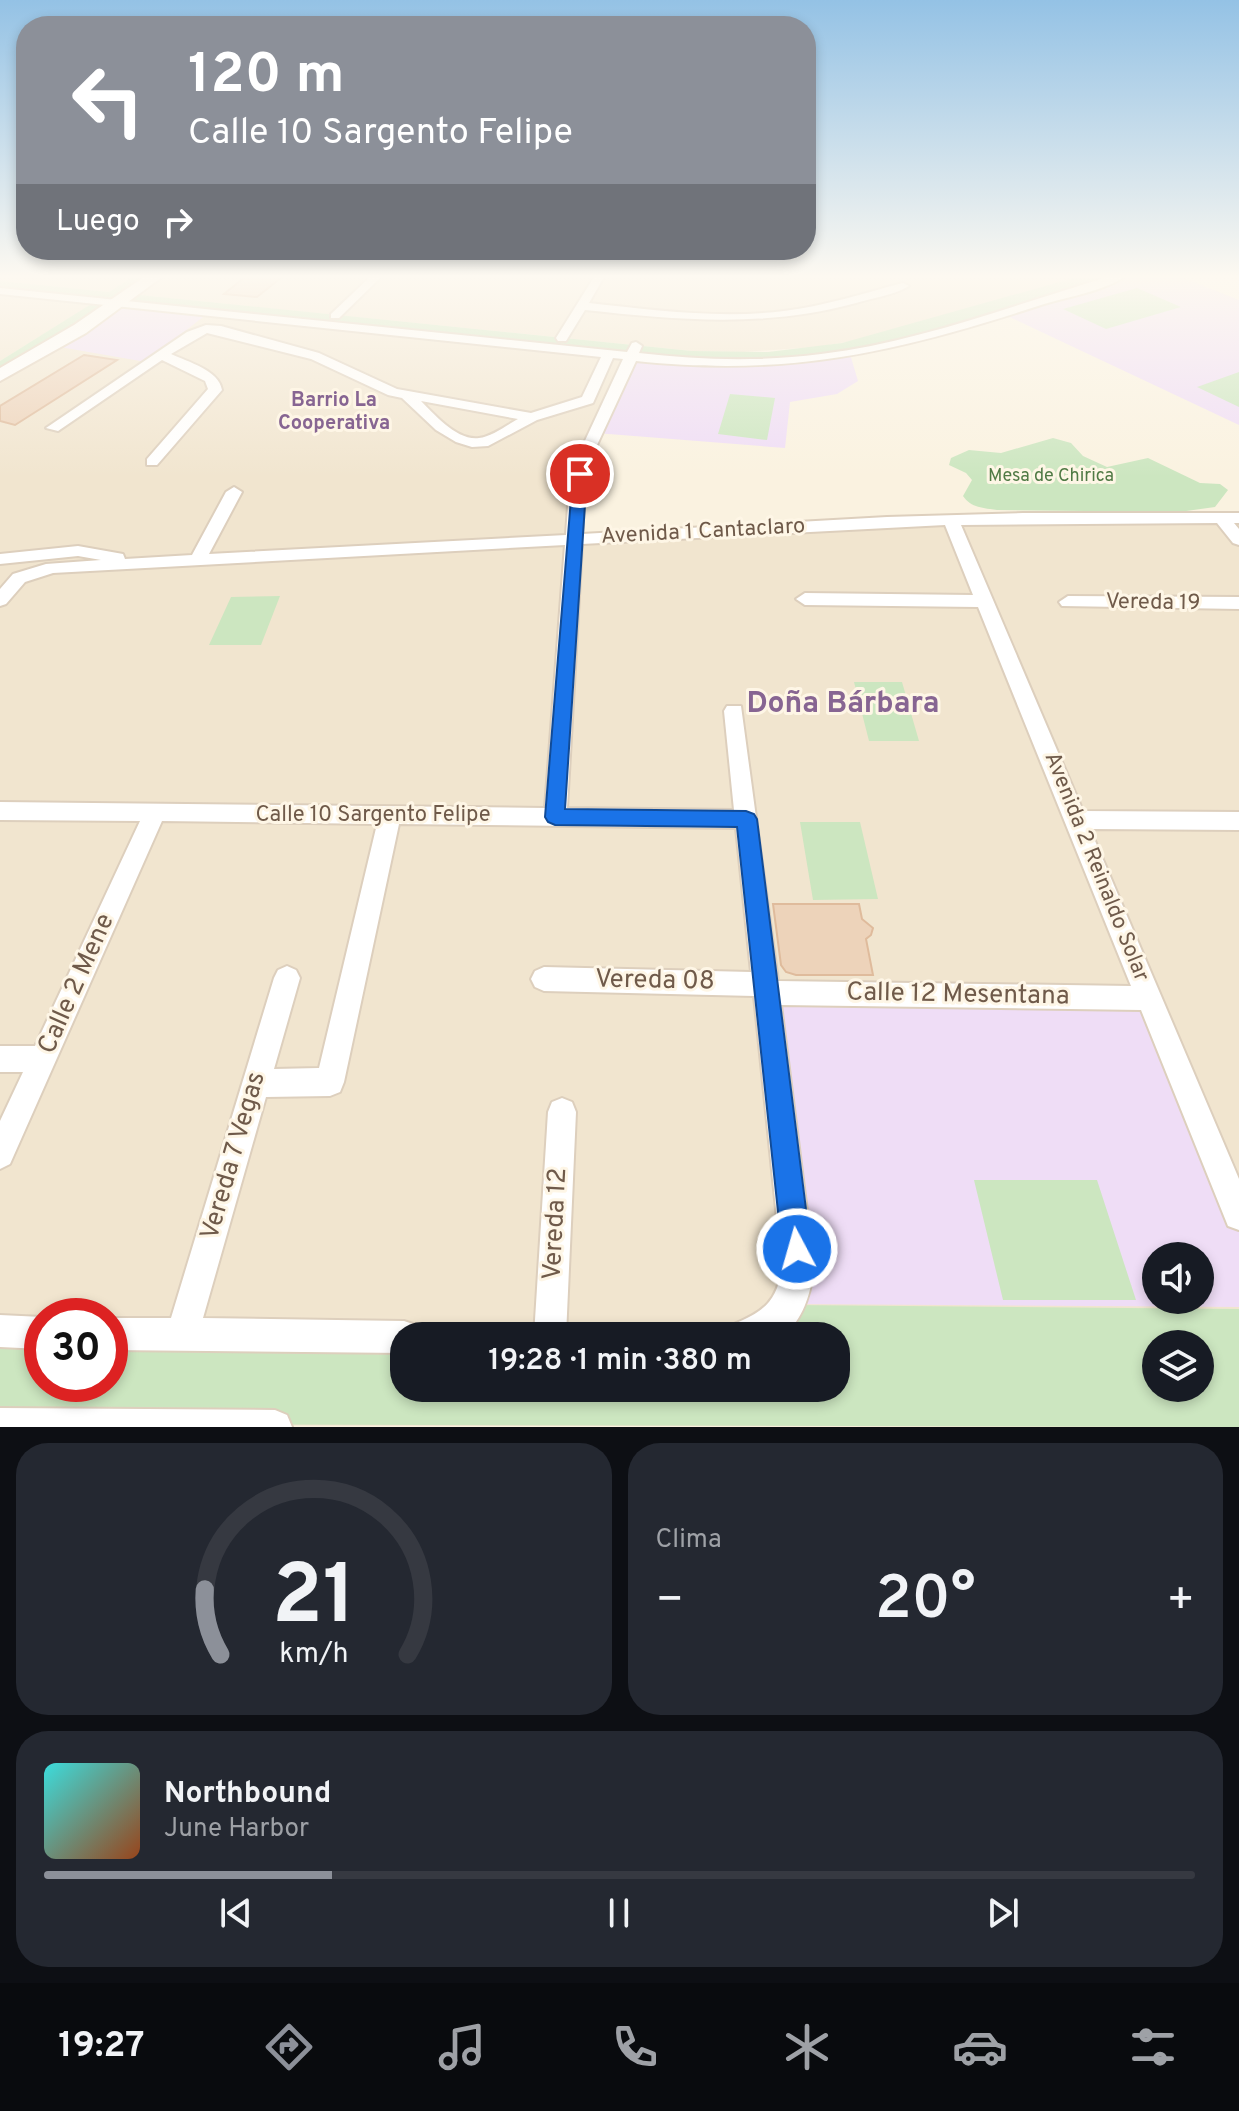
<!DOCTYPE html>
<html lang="es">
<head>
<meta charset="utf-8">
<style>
  body { margin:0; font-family:Overpass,sans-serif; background:#242831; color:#f1f3f6; height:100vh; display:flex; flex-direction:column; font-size:30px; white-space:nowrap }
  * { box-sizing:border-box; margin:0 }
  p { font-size:26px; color:#9ea1a6 }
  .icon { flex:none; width:44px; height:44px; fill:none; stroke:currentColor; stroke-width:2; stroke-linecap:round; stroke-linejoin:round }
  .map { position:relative; height:1427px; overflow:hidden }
  .sheet { display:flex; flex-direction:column; gap:16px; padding:16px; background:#0d0f14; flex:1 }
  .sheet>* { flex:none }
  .banner { position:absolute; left:16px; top:16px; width:800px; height:244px; border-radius:32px; box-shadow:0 4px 12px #0003; background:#8c9099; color:#fff; overflow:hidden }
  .tools { position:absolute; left:1142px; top:1242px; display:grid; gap:16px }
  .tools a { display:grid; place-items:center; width:72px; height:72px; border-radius:50%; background:#171b24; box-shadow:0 4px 12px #0003; font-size:40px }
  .speed { position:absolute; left:24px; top:1298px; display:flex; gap:16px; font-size:40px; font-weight:700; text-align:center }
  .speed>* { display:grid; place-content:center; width:104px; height:104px; border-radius:50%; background:#171b24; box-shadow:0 4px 12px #0003; line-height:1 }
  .speed .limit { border:12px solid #d22; background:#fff; color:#111 }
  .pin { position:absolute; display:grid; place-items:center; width:68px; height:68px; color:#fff; margin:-34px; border:4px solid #fff; border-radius:50%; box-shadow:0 2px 8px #0007 }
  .me { position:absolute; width:88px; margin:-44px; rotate:354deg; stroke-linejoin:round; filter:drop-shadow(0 0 6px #0008) }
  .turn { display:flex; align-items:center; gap:28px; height:168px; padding:0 40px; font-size:36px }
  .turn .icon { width:104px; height:104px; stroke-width:2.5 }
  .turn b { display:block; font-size:56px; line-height:68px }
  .then { display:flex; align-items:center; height:76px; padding:0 40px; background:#0003; gap:16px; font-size:30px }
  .big { font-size:60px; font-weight:600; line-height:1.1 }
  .sheet .card { flex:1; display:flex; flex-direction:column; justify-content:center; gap:12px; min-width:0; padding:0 28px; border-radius:32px; background:#242831 }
  .sheet .dial { align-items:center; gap:0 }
  .dial svg { height:208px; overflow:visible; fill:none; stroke:#363941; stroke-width:7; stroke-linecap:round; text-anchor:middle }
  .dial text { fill:#f1f3f6; stroke:none }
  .song { display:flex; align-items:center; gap:24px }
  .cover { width:96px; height:96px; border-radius:12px; background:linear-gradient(135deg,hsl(180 70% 55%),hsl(20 70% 35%)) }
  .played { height:8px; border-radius:4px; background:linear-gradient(90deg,#8c9099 25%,#363941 25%) }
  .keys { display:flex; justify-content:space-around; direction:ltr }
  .heat { display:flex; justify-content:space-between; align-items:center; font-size:44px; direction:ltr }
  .sheet .tiles { flex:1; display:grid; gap:16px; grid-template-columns:1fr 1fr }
  .card:last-child { grid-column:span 2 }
  .trip { position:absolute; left:390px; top:1322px; width:460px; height:80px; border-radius:32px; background:#171b24; box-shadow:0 4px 12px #0003; font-weight:600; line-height:80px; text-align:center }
  .tab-bar { display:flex; height:128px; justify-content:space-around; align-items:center; background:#090b0e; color:#9ea1a6 }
  .tab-bar .icon { width:56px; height:56px }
  .tab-bar .active { color:#8c9099 }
  .tab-bar b { font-size:36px; color:#f1f3f6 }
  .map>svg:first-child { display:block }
  .residential { fill:#f1e5cf; fill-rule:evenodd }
  .education { fill:#efddf6; fill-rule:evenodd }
  .green { fill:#cce6c0; fill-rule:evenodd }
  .building { fill:#edd3ba; stroke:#dfbb9c; stroke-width:2 }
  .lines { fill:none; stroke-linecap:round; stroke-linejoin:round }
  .street-casing { stroke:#ddcfbd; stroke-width:4 }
  .secondary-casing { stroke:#dfceb9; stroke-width:4 }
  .street { fill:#fff; fill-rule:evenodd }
  .secondary { fill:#fff; fill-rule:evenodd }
  .route { fill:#1a73e8; stroke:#114b97; stroke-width:2 }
  .labels { text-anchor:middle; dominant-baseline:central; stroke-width:6; stroke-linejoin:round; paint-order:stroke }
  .far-park-label { font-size:18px; fill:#507a45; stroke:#fef6e6 }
  .far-neighbourhood-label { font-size:20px; font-weight:bold; fill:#876592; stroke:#fef6e6 }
  .street-label { font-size:22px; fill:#6f5a4a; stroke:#fef6e6 }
  .near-street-label { font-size:26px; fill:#6f5a4a; stroke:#fef6e6 }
  .district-label { font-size:30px; font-weight:bold; fill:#876592; stroke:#fef6e6 }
</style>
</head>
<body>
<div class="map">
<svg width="1239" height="1427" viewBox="0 0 1239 1427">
  <rect width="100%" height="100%" fill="#faf2e0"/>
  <path class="residential" d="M 0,277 L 132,277 L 109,292 L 0,281 Z
    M 154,277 L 1077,277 L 864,339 L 817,347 L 743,352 L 692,351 L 129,294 Z
    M 0,291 L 97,301 L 0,361 Z
    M 116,303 L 631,356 L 601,417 L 574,538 L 805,526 L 1239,518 L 1239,1427 L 0,1425 L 0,376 ZM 1156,1256 L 1200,1256 L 1200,1300 L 1156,1300 ZM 42,1316 L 110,1316 L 110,1384 L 42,1384 ZM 404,1336 L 836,1336 L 836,1388 L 404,1388 ZM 1156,1344 L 1200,1344 L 1200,1388 L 1156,1388 Z"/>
  <path class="education" d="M 1121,277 L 1181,277 L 1239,300 L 1239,425 L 1001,313 Z
    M 117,303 L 208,313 L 146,362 L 54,346 Z
    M 850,354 L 858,381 L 837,394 L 790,402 L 785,448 L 596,433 L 631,356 Z
    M 767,993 L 1150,998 L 1239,1215 L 1239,1307 L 791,1304 ZM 1156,1256 L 1200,1256 L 1200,1300 L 1156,1300 Z"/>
  <path class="green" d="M 132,277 L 154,277 L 130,294 L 692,351 L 768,352 L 842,343 L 1077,277 L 1119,277 L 866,351 L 739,363 L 116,303 L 0,376 L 0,361 L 96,301 L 0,291 L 0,281 L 109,292 Z
    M 1137,288 L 1181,307 L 1106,329 L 1063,309 Z
    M 1239,372 L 1239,407 L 1197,387 Z
    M 730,394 L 775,398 L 767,440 L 718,434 Z
    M 1053,438 L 1071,443 L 1083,456 L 1107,467 L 1148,458 L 1200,483 L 1220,484 L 1228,490 L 1215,507 L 1179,512 L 997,510 C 984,508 971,508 963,496 L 972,480 L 966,473 L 949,465 L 951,458 L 969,450 L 1001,453 Z
    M 280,596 L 261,645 L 209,645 L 231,597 Z
    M 854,682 L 902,682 L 919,741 L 869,741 Z
    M 800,822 L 860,822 L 878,899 L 813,900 Z
    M 974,1180 L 1097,1180 L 1136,1300 L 1003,1300 Z
    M 792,1305 L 1239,1309 L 1239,1427 L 0,1424 L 0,1332 L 42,1333 L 42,1384 L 110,1384 L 110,1335 L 404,1338 L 404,1388 L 836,1388 L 836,1336 L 752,1336 ZM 1156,1344 L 1200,1344 L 1200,1388 L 1156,1388 Z"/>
  <path class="building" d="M 245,277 L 282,277 L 257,297 L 224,294 Z
    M 84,355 L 117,360 L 15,425 L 0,421 L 0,406 Z
    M 773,904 L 859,904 L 862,919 L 873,928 L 871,935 L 866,939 L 873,975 L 796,975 L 786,972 L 781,965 Z"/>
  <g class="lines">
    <g class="street-casing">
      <path id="street" d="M 370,277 L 381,277 L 339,318 L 331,318 L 331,314 Z
        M 594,277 L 604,277 L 589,303 C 653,310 719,319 784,311 C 825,306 864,293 903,283 L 909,286 C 895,295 872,298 856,303 C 765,328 678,320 585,310 L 566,341 L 558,341 L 556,338 Z
        M 1108,277 L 1124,277 C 1105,291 1062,298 1038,306 C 893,353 789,377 636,361 L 597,445 L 585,491 L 582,534 L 887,517 L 1023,513 L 1239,513 L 1239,523 L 1234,523 L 1239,529 L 1239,545 L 1233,543 L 1217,523 L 961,525 L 1083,811 L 1239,812 L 1239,830 L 1090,829 L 1239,1179 L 1239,1230 L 1228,1226 L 1141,1010 L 781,1005 L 814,1267 C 811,1292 804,1319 783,1336 L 730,1336 L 734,1324 C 764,1312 778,1300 782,1267 L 754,996 L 544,991 L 535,987 L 531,979 L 535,971 L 544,967 L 751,972 L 736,828 L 399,824 L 344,1082 L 340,1092 L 330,1096 L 266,1097 L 203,1318 L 404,1321 L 416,1325 L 420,1336 L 404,1336 L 404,1353 L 110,1350 L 110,1318 L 171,1318 L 274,978 L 278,970 L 287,966 L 296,970 L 300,978 L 274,1069 L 319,1068 L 377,824 L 162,821 L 10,1164 L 0,1169 L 0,1121 L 23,1072 L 0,1072 L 0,1046 L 35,1046 L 140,821 L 0,820 L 0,802 L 545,808 L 565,545 L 53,573 L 25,582 L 6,604 L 0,606 L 0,589 L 13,574 L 46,564 L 101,560 L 78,556 L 0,564 L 0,554 L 78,546 L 123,554 L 125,559 L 192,555 L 226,492 L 234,487 L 242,492 L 209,554 L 566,535 L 569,491 L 583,445 L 623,359 L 613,358 L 593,403 L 537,420 L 488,446 L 472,447 L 456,442 L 436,430 L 402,398 L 388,395 L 311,359 L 207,333 L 171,354 C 188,362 219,370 222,390 L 157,465 L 147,465 L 147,459 L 208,389 L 205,381 L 162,360 L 58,431 L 46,428 L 187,332 L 206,325 L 221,326 L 319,353 L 397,389 L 531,413 L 582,397 L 601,357 L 0,294 L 0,288 L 627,352 L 632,343 L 636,342 L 642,346 L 639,353 C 699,360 760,362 821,354 C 919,342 1013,305 1108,277 ZM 421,401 L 518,419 C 507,425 491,437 479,438 C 457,441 434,414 421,401 ZM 945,525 L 973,595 L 805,593 L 796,599 L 805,605 L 978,607 L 1131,986 L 778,981 L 741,706 L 727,706 L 724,711 L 734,810 L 567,808 L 582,544 Z
        M 1068,596 L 1239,597 L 1239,609 L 1062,606 L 1059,602 Z
        M 562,1098 L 572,1102 L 576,1112 L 566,1336 L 534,1336 L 548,1112 L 552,1102 Z
        M 0,1315 L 42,1317 L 42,1349 L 0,1347 Z
        M 0,1408 L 275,1410 L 287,1415 L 292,1427 L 0,1427 Z"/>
    </g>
    <g class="secondary-casing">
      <path id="secondary" d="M 144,277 L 162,277 L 86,333 L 0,381 L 0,368 L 74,325 Z"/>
    </g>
    <use href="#street" class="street"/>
    <use href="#secondary" class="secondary"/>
  </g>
  <linearGradient id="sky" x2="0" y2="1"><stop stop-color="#94c2e5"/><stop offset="0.58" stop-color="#fdf9f1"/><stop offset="1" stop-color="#fdf9f1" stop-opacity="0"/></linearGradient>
  <rect width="1239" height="477" fill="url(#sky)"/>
  <path class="route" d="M 580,470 L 587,474 L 565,809 L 746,811 L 754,814 L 757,819 L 811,1249 L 807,1259 L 797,1263 L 787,1259 L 782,1249 L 737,827 L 555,825 L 548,822 L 545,817 L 573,474 Z"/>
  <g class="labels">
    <g class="far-park-label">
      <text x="1051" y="476">Mesa de Chirica</text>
    </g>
    <g class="far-neighbourhood-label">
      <text x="334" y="401">Barrio La<tspan x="334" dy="23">Cooperativa</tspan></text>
    </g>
    <g class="street-label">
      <text transform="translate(703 532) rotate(-3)">Avenida 1 Cantaclaro</text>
      <text transform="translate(1153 603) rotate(1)">Vereda 19</text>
      <text x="373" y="815">Calle 10 Sargento Felipe</text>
      <text transform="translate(1096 867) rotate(68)">Avenida 2 Reinaldo Solar</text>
    </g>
    <g class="near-street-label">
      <text transform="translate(655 981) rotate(1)">Vereda 08</text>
      <text transform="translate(77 984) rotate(-66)">Calle 2 Mene</text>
      <text transform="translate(958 995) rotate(1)">Calle 12 Mesentana</text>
      <text transform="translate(234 1156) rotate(-74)">Vereda 7 Vegas</text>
      <text transform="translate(556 1224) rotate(-87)">Vereda 12</text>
    </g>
    <g class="district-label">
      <text x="843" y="704">Doña Bárbara</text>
    </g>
  </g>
</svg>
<div class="tools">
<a><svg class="icon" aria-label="sound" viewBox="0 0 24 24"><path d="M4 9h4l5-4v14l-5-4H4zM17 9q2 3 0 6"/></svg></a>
<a><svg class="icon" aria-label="layers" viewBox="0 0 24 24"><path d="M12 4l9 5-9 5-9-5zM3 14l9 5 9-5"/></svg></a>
</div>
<div class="speed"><div class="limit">30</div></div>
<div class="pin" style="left:580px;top:474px;background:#d93025"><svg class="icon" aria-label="arrive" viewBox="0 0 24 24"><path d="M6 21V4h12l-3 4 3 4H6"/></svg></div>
<svg class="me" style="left:797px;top:1249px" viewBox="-20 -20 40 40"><circle r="17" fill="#1a73e8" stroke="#fff" stroke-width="3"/><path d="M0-11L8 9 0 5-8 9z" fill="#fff"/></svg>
<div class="trip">19:28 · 1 min · 380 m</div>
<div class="banner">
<div class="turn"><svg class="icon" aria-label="left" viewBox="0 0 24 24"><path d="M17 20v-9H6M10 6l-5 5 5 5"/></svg><div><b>120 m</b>Calle 10 Sargento Felipe</div></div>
<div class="then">Luego<svg class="icon" aria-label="right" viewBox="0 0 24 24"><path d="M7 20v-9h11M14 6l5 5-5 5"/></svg></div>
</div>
</div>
<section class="sheet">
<div class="tiles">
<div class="card dial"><svg viewBox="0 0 100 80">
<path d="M14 69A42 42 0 1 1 86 69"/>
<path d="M14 69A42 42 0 0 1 8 44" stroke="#8c9099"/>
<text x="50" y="56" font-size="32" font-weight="700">21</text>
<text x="50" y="72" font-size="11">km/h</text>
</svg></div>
<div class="card"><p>Clima</p>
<div class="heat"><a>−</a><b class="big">20°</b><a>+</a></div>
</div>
<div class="card">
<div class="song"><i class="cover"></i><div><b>Northbound</b><p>June Harbor</p></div></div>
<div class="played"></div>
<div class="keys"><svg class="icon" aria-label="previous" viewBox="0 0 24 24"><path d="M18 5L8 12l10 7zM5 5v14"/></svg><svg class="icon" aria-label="pause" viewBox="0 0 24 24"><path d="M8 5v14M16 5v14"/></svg><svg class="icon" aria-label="next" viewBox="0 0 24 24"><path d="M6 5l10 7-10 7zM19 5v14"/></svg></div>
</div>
</div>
</section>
<nav class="tab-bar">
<b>19:27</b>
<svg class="icon active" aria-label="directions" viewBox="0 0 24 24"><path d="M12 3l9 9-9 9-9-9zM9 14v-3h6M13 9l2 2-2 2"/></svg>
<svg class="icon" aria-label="music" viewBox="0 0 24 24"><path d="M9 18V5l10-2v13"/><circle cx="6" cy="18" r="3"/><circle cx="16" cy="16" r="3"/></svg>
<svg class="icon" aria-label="phone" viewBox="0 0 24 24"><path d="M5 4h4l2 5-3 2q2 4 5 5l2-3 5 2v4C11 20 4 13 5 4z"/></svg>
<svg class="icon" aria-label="climate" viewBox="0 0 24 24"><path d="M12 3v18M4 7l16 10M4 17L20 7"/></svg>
<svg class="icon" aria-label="car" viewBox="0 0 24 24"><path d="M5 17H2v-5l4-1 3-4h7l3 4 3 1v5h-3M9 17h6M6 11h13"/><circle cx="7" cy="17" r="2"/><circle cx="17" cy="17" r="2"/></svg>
<svg class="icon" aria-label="filters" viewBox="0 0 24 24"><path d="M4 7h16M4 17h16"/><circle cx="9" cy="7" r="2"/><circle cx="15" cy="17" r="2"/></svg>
</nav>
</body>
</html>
